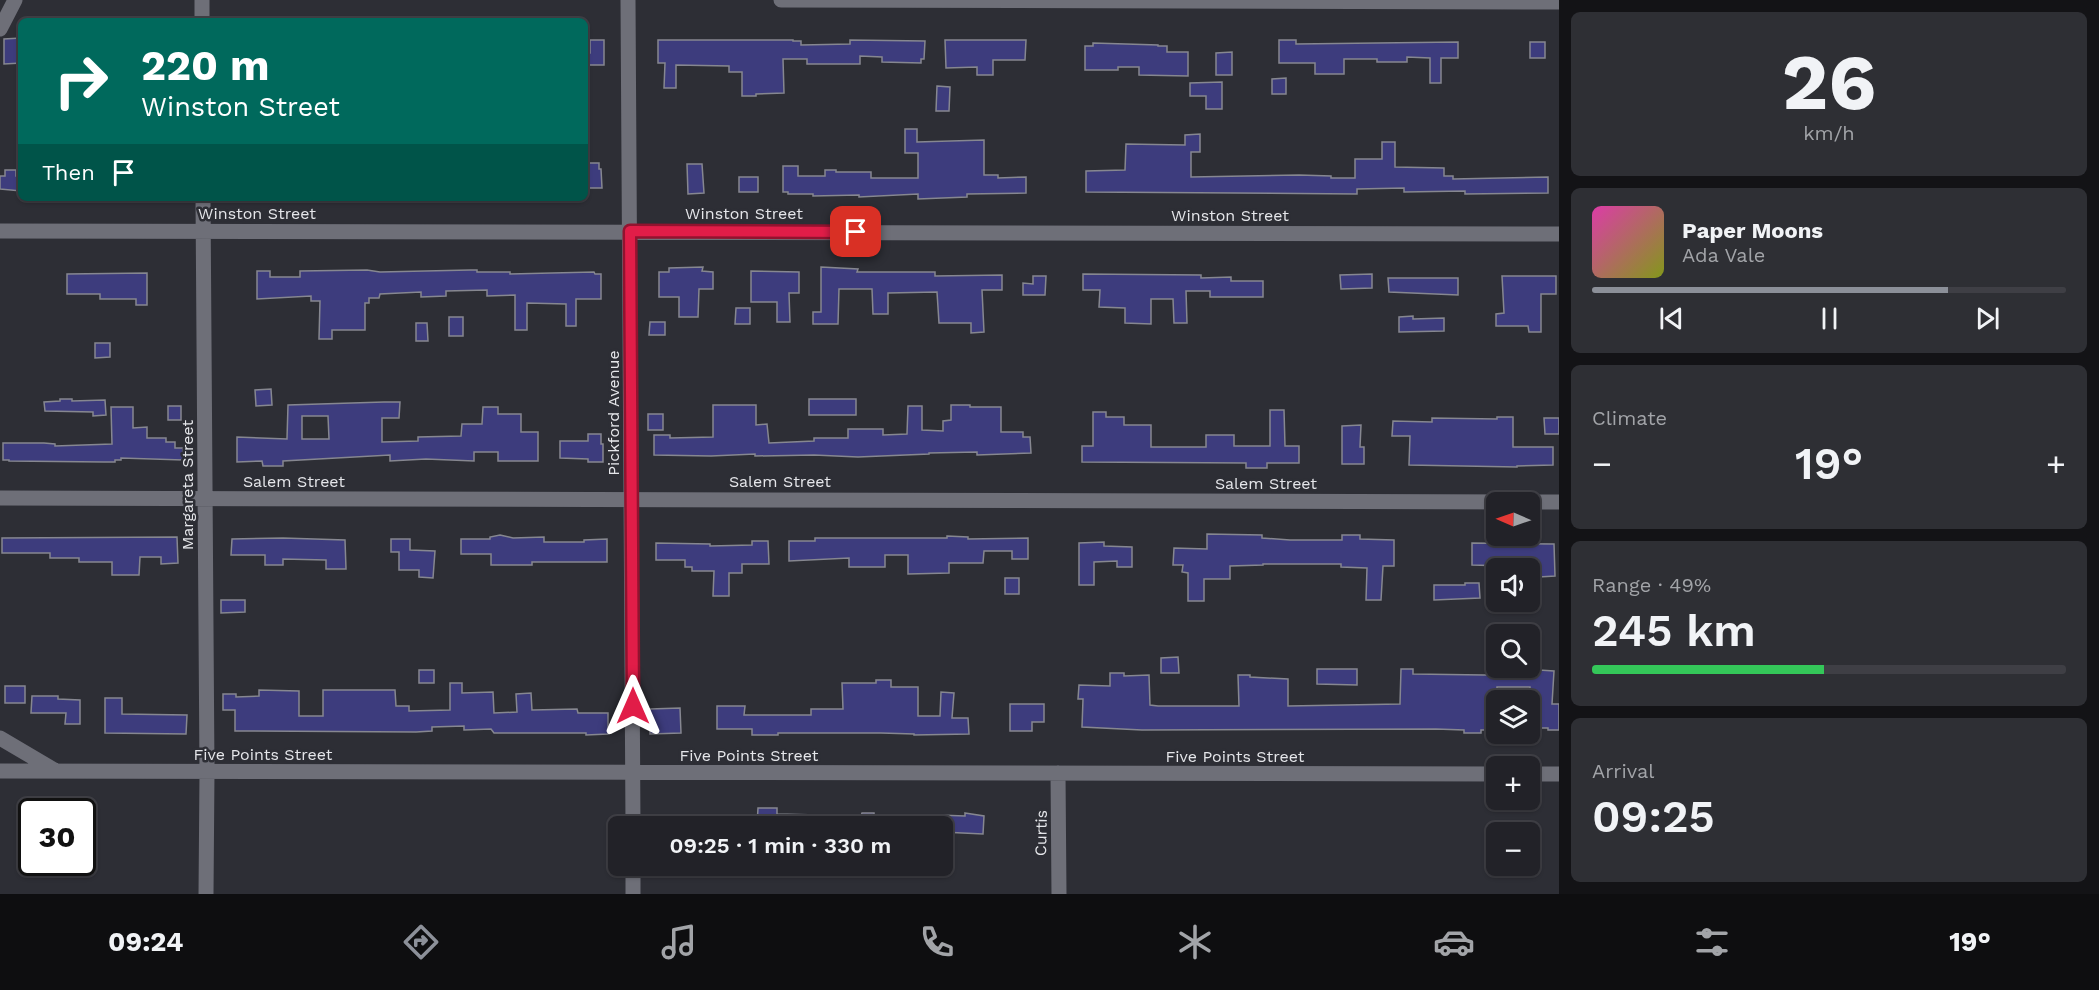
<!DOCTYPE html>
<html lang="en">
<head>
<meta charset="utf-8">
<style>
  body { margin:0; font-family:"Work Sans",sans-serif; background:#2e2f34; color:#f1f3f6; height:100vh; display:flex; flex-direction:column; font-size:22px; white-space:nowrap }
  * { box-sizing:border-box; margin:0 }
  p { font-size:20px; color:#a2a4a8 }
  .icon { flex:none; width:33px; height:33px; fill:none; stroke:currentColor; stroke-width:2; stroke-linecap:round; stroke-linejoin:round }
  .map { position:relative; flex:1; overflow:hidden }
  .sheet { display:flex; flex-direction:column; gap:12px; padding:12px; background:#131316; width:540px }
  .sheet>* { flex:none }
  .banner { position:absolute; left:18px; top:18px; width:570px; height:183px; border-radius:9px; box-shadow:0 2px 4px #0004,0 0 0 2px #3f3f45; background:#00695c; color:#fff; overflow:hidden }
  .needle { width:39px; rotate:272deg }
  .buttons { position:absolute; left:1486px; top:492px; display:grid; gap:12px }
  .buttons a { display:grid; place-items:center; width:54px; height:54px; border-radius:9px; background:#222228; box-shadow:0 2px 4px #0004,0 0 0 2px #3f3f45; font-size:30px }
  .speed { position:absolute; left:18px; top:798px; display:flex; gap:12px; font-size:30px; font-weight:700; text-align:center }
  .speed>* { display:grid; place-content:center; width:78px; height:78px; border-radius:50%; background:#222228; box-shadow:0 2px 4px #0004,0 0 0 2px #3f3f45; line-height:1 }
  .speed .limit { border:3px solid #111; border-radius:9px; background:#fff; color:#111 }
  .pin { position:absolute; display:grid; place-items:center; width:51px; height:51px; color:#fff; margin:-26px; border-radius:12px; box-shadow:0 3px 9px #0006 }
  .me { position:absolute; width:66px; margin:-33px; rotate:0deg; stroke-linejoin:round; filter:drop-shadow(0 0 4px #0008) }
  .turn { display:flex; align-items:center; gap:21px; height:126px; padding:0 24px; font-size:27px }
  .turn .icon { width:78px; height:78px; stroke-width:2.5 }
  .turn b { display:block; font-size:42px; line-height:51px }
  .then { display:flex; align-items:center; height:57px; padding:0 24px; background:#0003; gap:12px; font-size:22px }
  .big { font-size:45px; font-weight:600; line-height:1.1 }
  .sheet .tile { flex:1; display:flex; flex-direction:column; justify-content:center; gap:9px; min-width:0; padding:0 21px; border-radius:9px; background:#2e2f34 }
  .sheet .dial { align-items:center; gap:0 }
  .dial b { font-size:78px; line-height:1 }
  .song { display:flex; align-items:center; gap:18px }
  .cover { width:72px; height:72px; border-radius:9px; background:linear-gradient(135deg,hsl(320 70% 55%),hsl(70 70% 35%)) }
  .played { height:6px; border-radius:3px; background:linear-gradient(90deg,#8c9099 75%,#3f3f45 75%) }
  .keys { display:flex; justify-content:space-around; direction:ltr }
  .heat { display:flex; justify-content:space-between; align-items:center; font-size:33px; direction:ltr }
  .charge { height:9px; border-radius:4px; background:linear-gradient(90deg,#34c759 49%,#3f3f45 0) }
  .trip { position:absolute; left:608px; top:816px; width:345px; height:60px; border-radius:9px; background:#222228; box-shadow:0 2px 4px #0004,0 0 0 2px #3f3f45; font-weight:600; line-height:60px; text-align:center }
  .tabs { display:flex; height:96px; justify-content:space-around; align-items:center; background:#0e0e10; color:#a2a4a8 }
  .tabs .icon { width:42px; height:42px }
  .tabs .on { color:#8c9099 }
  .tabs b { font-size:27px; color:#f1f3f6 }
  main { display:flex; flex:1; min-height:0 }
  .map>svg:first-child { display:block }
  .building { fill:#3d3c7d; stroke:#868790; stroke-width:1.5; fill-rule:evenodd }
  .lines { fill:none; stroke-linecap:round; stroke-linejoin:round }
  .minor { stroke:#6e6f78; stroke-width:15 }
  .route-casing { stroke:#92132f; stroke-width:15 }
  .route { stroke:#e11d48; stroke-width:10 }
  .labels { text-anchor:middle; dominant-baseline:central; stroke-width:5; stroke-linejoin:round; paint-order:stroke }
  .street-label { font-size:16px; fill:#e5e6ea; stroke:#2d2e35 }
</style>
</head>
<body>
<main>
<div class="map">
<svg width="1559" height="894" viewBox="0 0 1559 894">
  <rect width="100%" height="100%" fill="#2d2e35"/>
  <path class="building" d="M 21,38 L 21,63 L 4,64 L 4,39 Z
    M 590,40 L 604,40 L 604,65 L 585,65 L 585,53 L 590,53 Z
    M 658,40 L 793,40 L 793,41 L 801,41 L 801,45 L 850,44 L 850,40 L 925,41 L 924,59 L 921,59 L 921,63 L 882,62 L 882,57 L 860,56 L 860,64 L 807,64 L 807,59 L 783,59 L 784,93 L 756,94 L 756,96 L 742,96 L 742,72 L 729,72 L 729,66 L 676,65 L 676,88 L 664,88 L 665,63 L 658,63 Z
    M 945,40 L 1026,40 L 1025,60 L 993,60 L 993,75 L 977,75 L 977,67 L 946,68 Z
    M 1279,40 L 1296,40 L 1296,44 L 1458,42 L 1458,58 L 1441,58 L 1441,83 L 1430,83 L 1430,58 L 1407,57 L 1407,62 L 1377,62 L 1377,59 L 1344,59 L 1344,74 L 1315,74 L 1315,63 L 1279,63 Z
    M 1530,42 L 1545,42 L 1545,58 L 1530,58 Z
    M 1093,43 L 1158,45 L 1158,46 L 1167,46 L 1167,52 L 1188,52 L 1188,76 L 1139,75 L 1139,67 L 1118,67 L 1118,70 L 1085,70 L 1085,46 L 1093,46 Z
    M 1232,52 L 1232,75 L 1216,75 L 1216,53 Z
    M 1286,78 L 1286,94 L 1272,94 L 1272,79 Z
    M 1222,82 L 1222,109 L 1206,109 L 1206,96 L 1190,96 L 1190,83 Z
    M 937,86 L 950,87 L 949,111 L 936,111 Z
    M 905,129 L 917,129 L 917,142 L 984,140 L 984,175 L 998,175 L 998,178 L 1026,177 L 1026,193 L 967,194 L 967,197 L 918,199 L 918,194 L 859,197 L 859,195 L 813,196 L 813,194 L 788,194 L 788,192 L 783,192 L 783,166 L 798,166 L 798,176 L 825,176 L 825,170 L 836,170 L 836,172 L 871,172 L 871,178 L 918,178 L 918,153 L 905,153 Z
    M 1200,134 L 1200,152 L 1191,152 L 1191,177 L 1299,175 L 1331,176 L 1331,178 L 1355,178 L 1355,159 L 1382,159 L 1382,142 L 1395,142 L 1395,167 L 1444,168 L 1444,176 L 1453,176 L 1453,179 L 1548,177 L 1548,193 L 1465,194 L 1465,191 L 1404,192 L 1404,188 L 1357,189 L 1357,194 L 1086,192 L 1086,171 L 1125,170 L 1126,144 L 1185,145 L 1185,135 Z
    M 585,163 L 599,163 L 599,169 L 601,169 L 602,188 L 585,188 Z
    M 687,164 L 702,164 L 704,193 L 688,194 Z
    M 5,170 L 16,170 L 16,176 L 21,176 L 21,191 L 0,189 L 0,176 L 5,176 Z
    M 739,177 L 758,177 L 758,192 L 739,192 Z
    M 703,267 L 702,271 L 713,272 L 713,289 L 699,289 L 698,317 L 679,317 L 679,297 L 659,297 L 659,272 L 669,272 L 669,268 Z
    M 821,267 L 858,269 L 857,272 L 935,272 L 935,276 L 1002,275 L 1002,290 L 982,290 L 984,332 L 971,333 L 971,323 L 939,323 L 937,292 L 888,293 L 888,314 L 873,314 L 872,289 L 839,289 L 838,324 L 813,324 L 813,312 L 821,312 Z
    M 367,270 L 380,272 L 470,270 L 477,270 L 477,272 L 510,272 L 510,274 L 594,272 L 595,274 L 601,274 L 601,299 L 576,299 L 576,326 L 566,326 L 566,304 L 527,303 L 527,330 L 515,330 L 515,295 L 487,296 L 487,290 L 446,291 L 446,296 L 421,297 L 421,292 L 380,294 L 379,298 L 369,298 L 369,303 L 365,303 L 365,330 L 332,330 L 332,339 L 319,339 L 320,301 L 311,301 L 311,296 L 257,299 L 257,271 L 270,271 L 270,277 L 300,277 L 300,271 Z
    M 751,271 L 799,272 L 799,293 L 789,293 L 790,322 L 777,322 L 777,302 L 751,302 Z
    M 147,273 L 147,305 L 136,305 L 136,299 L 100,299 L 100,294 L 67,294 L 67,274 Z
    M 1083,274 L 1201,275 L 1201,278 L 1231,277 L 1231,281 L 1263,281 L 1263,297 L 1210,297 L 1210,291 L 1186,291 L 1187,323 L 1174,323 L 1173,299 L 1151,299 L 1151,324 L 1125,323 L 1125,308 L 1099,307 L 1100,290 L 1083,290 Z
    M 1372,274 L 1372,288 L 1341,289 L 1340,275 Z
    M 1033,276 L 1046,276 L 1045,295 L 1023,295 L 1023,283 L 1033,284 Z
    M 1502,276 L 1556,276 L 1556,294 L 1541,294 L 1541,332 L 1529,332 L 1528,326 L 1496,326 L 1496,314 L 1504,313 Z
    M 1388,278 L 1458,278 L 1458,295 L 1389,292 Z
    M 736,308 L 750,308 L 750,324 L 735,324 Z
    M 1413,316 L 1413,319 L 1444,318 L 1444,331 L 1399,332 L 1399,317 Z
    M 449,317 L 463,317 L 463,336 L 449,336 Z
    M 650,322 L 665,322 L 665,335 L 649,335 Z
    M 416,323 L 427,323 L 428,341 L 416,341 Z
    M 95,343 L 110,343 L 110,357 L 95,358 Z
    M 271,389 L 272,405 L 256,406 L 255,390 Z
    M 60,399 L 72,399 L 72,401 L 105,400 L 106,415 L 93,416 L 93,412 L 45,411 L 44,402 L 60,401 Z
    M 809,399 L 856,399 L 856,415 L 809,415 Z
    M 384,402 L 400,402 L 399,418 L 382,418 L 382,442 L 418,441 L 418,437 L 461,436 L 462,424 L 482,424 L 483,407 L 498,407 L 498,414 L 521,414 L 521,432 L 538,432 L 538,461 L 498,461 L 498,452 L 474,452 L 474,461 L 426,459 L 390,461 L 390,455 L 283,461 L 283,466 L 263,466 L 262,461 L 237,462 L 237,437 L 287,439 L 288,405 ZM 302,416 L 328,416 L 329,439 L 302,439 Z
    M 713,405 L 756,405 L 756,425 L 767,424 L 769,443 L 814,441 L 814,438 L 848,438 L 848,429 L 883,429 L 883,435 L 907,434 L 908,406 L 922,406 L 922,430 L 943,431 L 943,421 L 951,420 L 951,405 L 970,405 L 970,407 L 1001,407 L 1001,432 L 1023,432 L 1023,437 L 1030,437 L 1031,453 L 977,455 L 977,452 L 929,453 L 929,454 L 858,457 L 814,455 L 755,456 L 755,454 L 711,456 L 654,455 L 654,435 L 670,435 L 670,438 L 713,437 Z
    M 168,406 L 181,406 L 181,420 L 168,420 Z
    M 111,407 L 133,407 L 133,428 L 147,427 L 147,438 L 166,438 L 166,442 L 175,442 L 175,448 L 183,448 L 183,460 L 121,458 L 121,460 L 115,460 L 115,462 L 104,462 L 9,461 L 9,460 L 3,460 L 3,443 L 44,443 L 55,444 L 55,446 L 112,444 Z
    M 1270,410 L 1284,410 L 1285,446 L 1299,446 L 1299,463 L 1267,463 L 1267,468 L 1246,468 L 1246,463 L 1082,462 L 1082,446 L 1093,446 L 1093,412 L 1106,412 L 1106,417 L 1124,417 L 1124,425 L 1151,425 L 1151,447 L 1206,447 L 1206,435 L 1234,435 L 1234,446 L 1270,446 Z
    M 648,414 L 663,414 L 663,430 L 648,430 Z
    M 1497,417 L 1513,417 L 1513,447 L 1553,447 L 1553,465 L 1517,466 L 1517,467 L 1409,465 L 1410,436 L 1392,436 L 1393,421 L 1432,422 L 1432,418 L 1497,419 Z
    M 1544,418 L 1559,418 L 1559,434 L 1545,434 Z
    M 1361,425 L 1360,447 L 1364,447 L 1364,464 L 1342,464 L 1342,426 Z
    M 588,434 L 601,434 L 601,444 L 603,444 L 603,462 L 588,462 L 588,459 L 560,458 L 560,441 L 588,441 Z
    M 1207,534 L 1262,535 L 1262,538 L 1290,540 L 1342,540 L 1342,535 L 1360,535 L 1360,539 L 1394,540 L 1394,566 L 1383,566 L 1381,600 L 1366,600 L 1367,568 L 1341,567 L 1341,564 L 1263,564 L 1263,565 L 1230,566 L 1230,579 L 1204,579 L 1204,601 L 1188,601 L 1188,573 L 1182,572 L 1183,565 L 1173,565 L 1174,548 L 1207,549 Z
    M 500,535 L 513,538 L 544,537 L 544,542 L 584,542 L 584,540 L 607,539 L 607,562 L 532,562 L 532,565 L 491,565 L 491,554 L 461,554 L 461,539 L 490,539 L 490,537 Z
    M 947,536 L 968,537 L 968,539 L 1028,538 L 1028,559 L 1012,559 L 1012,551 L 984,551 L 983,563 L 949,563 L 949,573 L 908,574 L 908,555 L 885,555 L 885,567 L 849,567 L 849,558 L 789,561 L 789,541 L 815,541 L 815,538 L 947,538 Z
    M 177,537 L 178,563 L 161,564 L 161,557 L 140,557 L 139,575 L 112,575 L 112,562 L 79,562 L 79,558 L 50,558 L 50,553 L 2,553 L 2,538 Z
    M 283,538 L 345,540 L 346,569 L 326,569 L 326,560 L 283,559 L 283,565 L 265,565 L 265,555 L 231,555 L 232,539 Z
    M 391,539 L 410,539 L 410,550 L 435,551 L 433,578 L 419,577 L 419,570 L 399,570 L 399,552 L 391,552 Z
    M 752,541 L 768,541 L 769,564 L 742,564 L 742,573 L 729,573 L 729,596 L 713,596 L 714,571 L 692,571 L 692,567 L 685,567 L 685,560 L 656,560 L 656,543 L 710,544 L 710,546 L 752,545 Z
    M 1104,542 L 1104,546 L 1132,547 L 1132,567 L 1117,567 L 1117,561 L 1094,562 L 1094,585 L 1079,585 L 1079,543 Z
    M 1472,543 L 1554,544 L 1555,576 L 1539,577 L 1539,567 L 1472,565 Z
    M 1005,578 L 1019,578 L 1019,594 L 1005,594 Z
    M 1465,583 L 1479,583 L 1480,598 L 1434,600 L 1434,585 L 1465,585 Z
    M 221,600 L 245,600 L 245,612 L 221,613 Z
    M 1178,657 L 1179,673 L 1161,673 L 1161,658 Z
    M 1317,669 L 1357,669 L 1357,685 L 1317,684 Z
    M 1401,669 L 1413,669 L 1413,674 L 1484,675 L 1539,674 L 1539,670 L 1554,671 L 1552,704 L 1559,704 L 1559,730 L 1548,730 L 1548,728 L 1530,728 L 1530,687 L 1497,687 L 1497,730 L 1481,730 L 1481,733 L 1464,733 L 1464,730 L 1436,729 L 1142,730 L 1082,727 L 1083,699 L 1078,699 L 1079,685 L 1110,686 L 1110,673 L 1124,673 L 1124,676 L 1149,675 L 1150,705 L 1158,706 L 1239,706 L 1238,675 L 1250,675 L 1250,677 L 1288,679 L 1288,706 L 1400,704 Z
    M 419,670 L 434,670 L 434,683 L 419,683 Z
    M 876,680 L 891,680 L 891,687 L 918,687 L 918,716 L 940,716 L 941,692 L 954,693 L 952,718 L 968,718 L 969,734 L 914,735 L 914,734 L 881,733 L 778,733 L 778,735 L 752,735 L 752,729 L 717,729 L 717,706 L 745,706 L 744,715 L 811,715 L 811,709 L 843,709 L 842,683 L 876,683 Z
    M 450,683 L 462,683 L 462,693 L 493,692 L 494,713 L 517,712 L 516,694 L 531,693 L 532,710 L 577,709 L 578,713 L 608,713 L 608,734 L 586,735 L 586,733 L 494,733 L 491,729 L 464,730 L 464,726 L 432,727 L 432,731 L 416,732 L 235,731 L 235,710 L 223,710 L 223,694 L 236,694 L 236,697 L 259,696 L 259,690 L 299,691 L 299,716 L 323,716 L 323,690 L 395,690 L 396,706 L 409,706 L 409,711 L 450,710 Z
    M 5,686 L 25,686 L 25,703 L 5,703 Z
    M 32,696 L 58,696 L 58,699 L 80,700 L 80,724 L 65,724 L 66,713 L 31,713 Z
    M 105,698 L 122,698 L 122,714 L 187,715 L 186,734 L 105,733 Z
    M 1010,704 L 1044,704 L 1044,722 L 1032,722 L 1032,731 L 1010,731 Z
    M 680,708 L 681,733 L 650,734 L 650,709 Z
    M 758,808 L 777,808 L 777,814 L 861,816 L 862,813 L 874,813 L 874,815 L 905,816 L 905,826 L 760,826 L 757,825 Z
    M 965,813 L 984,816 L 983,834 L 942,832 L 942,826 L 939,826 L 939,815 L 965,816 Z"/>
  <g class="lines">
    <path class="minor" d="M 202,0 L 202,21
      M 628,0 L 633,826
      M 781,0 L 1559,2
      M 0,29 L 15,0
      M 203,198 L 207,772 L 206,894
      M 0,231 L 1559,234
      M 0,498 L 1559,502
      M 0,738 L 56,771
      M 0,771 L 1497,774
      M 1058,773 L 1059,894
      M 1530,774 L 1559,774
      M 633,866 L 633,894"/>
  </g>
  <g class="lines">
    <g class="route-casing">
      <path id="route" d="M 633,706 L 630,231 L 856,232"/>
    </g>
    <use href="#route" class="route"/>
  </g>
  <g class="labels">
    <g class="street-label">
      <text x="257" y="213">Winston Street</text>
      <text x="744" y="213">Winston Street</text>
      <text x="1230" y="215">Winston Street</text>
      <text transform="translate(613 413) rotate(-90)">Pickford Avenue</text>
      <text x="294" y="481">Salem Street</text>
      <text x="780" y="481">Salem Street</text>
      <text x="1266" y="483">Salem Street</text>
      <text transform="translate(187 485) rotate(-90)">Margareta Street</text>
      <text x="263" y="754">Five Points Street</text>
      <text x="749" y="755">Five Points Street</text>
      <text x="1235" y="756">Five Points Street</text>
      <text transform="translate(1041 833) rotate(-89)">Curtis</text>
    </g>
  </g>
</svg>
<div class="buttons">
<a><svg class="needle" viewBox="-14 -14 28 28"><path d="M0-13l5 13h-10z" fill="#e53935"/><path d="M0 13l5-13h-10z" fill="#a2a4a8"/></svg></a>
<a><svg class="icon" aria-label="sound" viewBox="0 0 24 24"><path d="M4 9h4l5-4v14l-5-4H4zM17 9q2 3 0 6"/></svg></a>
<a><svg class="icon" aria-label="search" viewBox="0 0 24 24"><circle cx="10" cy="10" r="6"/><path d="M15 15l6 6"/></svg></a>
<a><svg class="icon" aria-label="layers" viewBox="0 0 24 24"><path d="M12 4l9 5-9 5-9-5zM3 14l9 5 9-5"/></svg></a>
<a>+</a>
<a>−</a>
</div>
<div class="speed"><div class="limit">30</div></div>
<div class="pin" style="left:856px;top:232px;background:#d93025"><svg class="icon" aria-label="arrive" viewBox="0 0 24 24"><path d="M6 21V4h12l-3 4 3 4H6"/></svg></div>
<svg class="me" style="left:633px;top:706px" viewBox="-20 -20 40 40"><path d="M0-17L14 15 0 8-14 15z" fill="#e11d48" stroke="#fff" stroke-width="4"/></svg>
<div class="trip">09:25 · 1 min · 330 m</div>
<div class="banner">
<div class="turn"><svg class="icon" aria-label="right" viewBox="0 0 24 24"><path d="M7 20v-9h11M14 6l5 5-5 5"/></svg><div><b>220 m</b>Winston Street</div></div>
<div class="then">Then<svg class="icon" aria-label="arrive" viewBox="0 0 24 24"><path d="M6 21V4h12l-3 4 3 4H6"/></svg></div>
</div>
</div>
<section class="sheet">
<div class="tile dial"><b>26</b><p>km/h</p></div>
<div class="tile">
<div class="song"><i class="cover"></i><div><b>Paper Moons</b><p>Ada Vale</p></div></div>
<div class="played"></div>
<div class="keys"><svg class="icon" aria-label="previous" viewBox="0 0 24 24"><path d="M18 5L8 12l10 7zM5 5v14"/></svg><svg class="icon" aria-label="pause" viewBox="0 0 24 24"><path d="M8 5v14M16 5v14"/></svg><svg class="icon" aria-label="next" viewBox="0 0 24 24"><path d="M6 5l10 7-10 7zM19 5v14"/></svg></div>
</div>
<div class="tile"><p>Climate</p>
<div class="heat"><a>−</a><b class="big">19°</b><a>+</a></div>
</div>
<div class="tile"><p>Range · 49%</p><b class="big">245 km</b><div class="charge"></div></div>
<div class="tile"><p>Arrival</p><b class="big">09:25</b></div>
</section>
</main>
<nav class="tabs">
<b>09:24</b>
<svg class="icon on" aria-label="directions" viewBox="0 0 24 24"><path d="M12 3l9 9-9 9-9-9zM9 14v-3h6M13 9l2 2-2 2"/></svg>
<svg class="icon" aria-label="music" viewBox="0 0 24 24"><path d="M9 18V5l10-2v13"/><circle cx="6" cy="18" r="3"/><circle cx="16" cy="16" r="3"/></svg>
<svg class="icon" aria-label="phone" viewBox="0 0 24 24"><path d="M5 4h4l2 5-3 2q2 4 5 5l2-3 5 2v4C11 20 4 13 5 4z"/></svg>
<svg class="icon" aria-label="climate" viewBox="0 0 24 24"><path d="M12 3v18M4 7l16 10M4 17L20 7"/></svg>
<svg class="icon" aria-label="car" viewBox="0 0 24 24"><path d="M5 17H2v-5l4-1 3-4h7l3 4 3 1v5h-3M9 17h6M6 11h13"/><circle cx="7" cy="17" r="2"/><circle cx="17" cy="17" r="2"/></svg>
<svg class="icon" aria-label="filters" viewBox="0 0 24 24"><path d="M4 7h16M4 17h16"/><circle cx="9" cy="7" r="2"/><circle cx="15" cy="17" r="2"/></svg>
<b>19°</b>
</nav>
</body>
</html>
